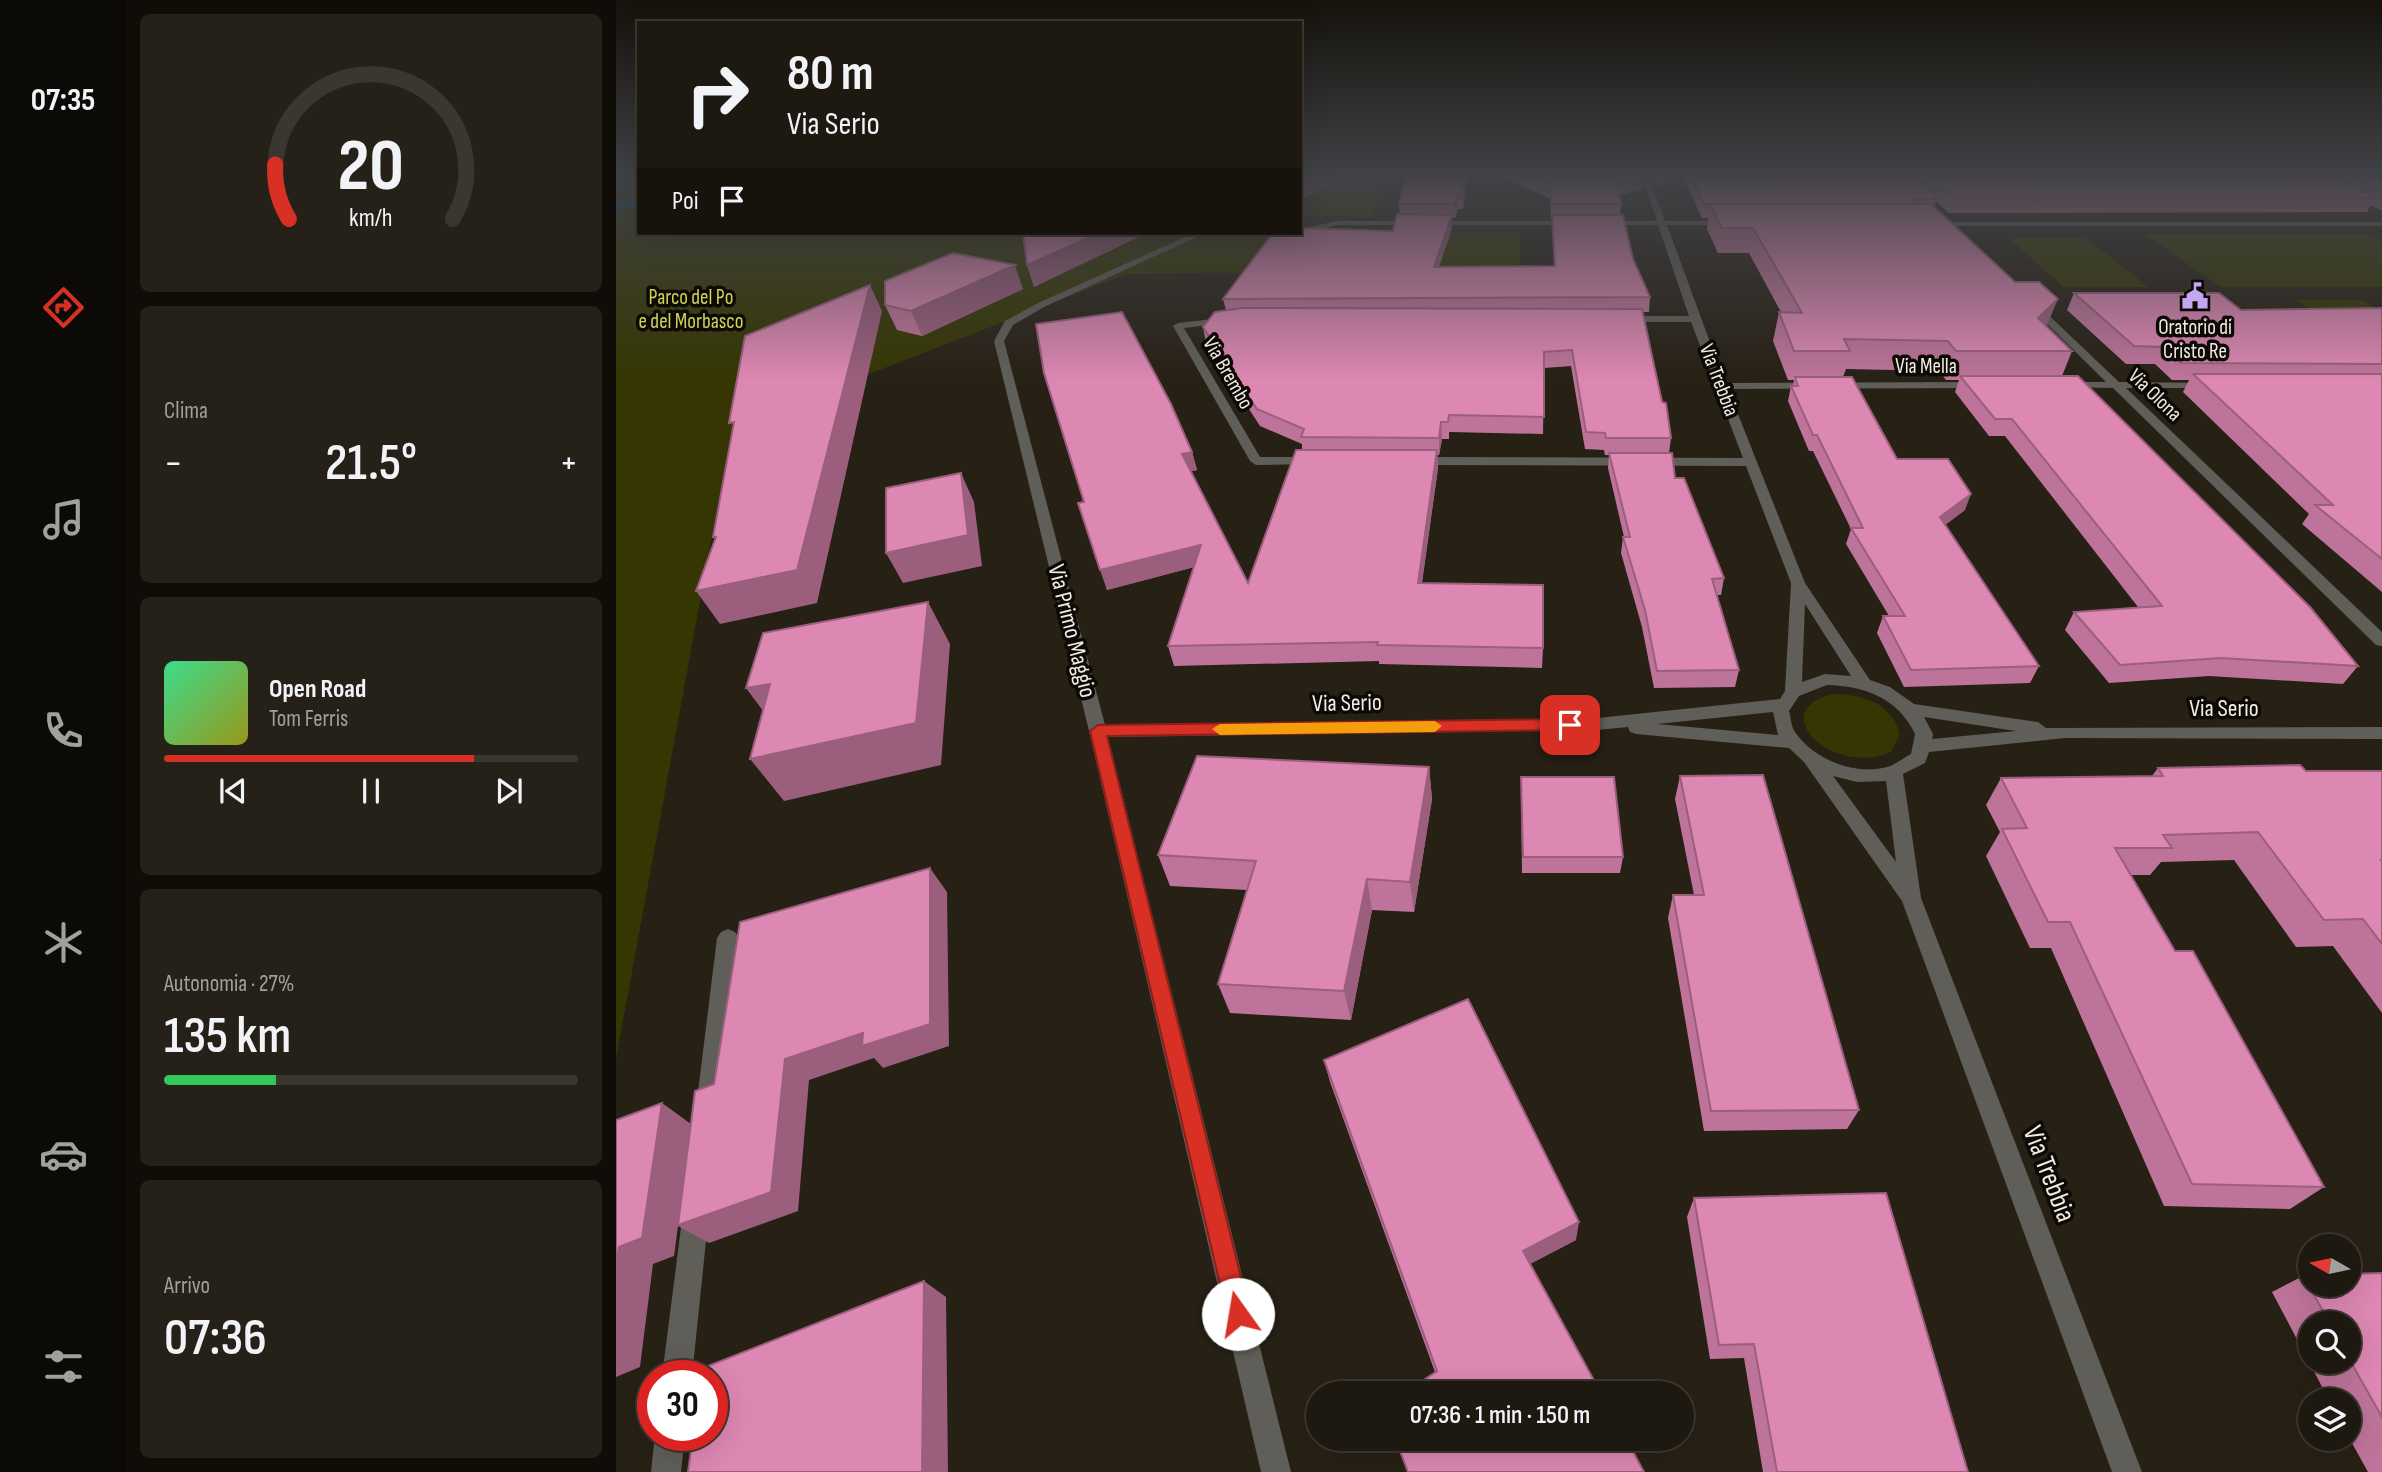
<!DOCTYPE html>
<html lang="it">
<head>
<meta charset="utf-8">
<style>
  body { margin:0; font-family:"Sofia Sans Condensed",sans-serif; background:#252119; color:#f1f3f6; height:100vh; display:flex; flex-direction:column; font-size:26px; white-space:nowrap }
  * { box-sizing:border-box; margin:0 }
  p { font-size:23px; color:#a0a09f }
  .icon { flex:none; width:38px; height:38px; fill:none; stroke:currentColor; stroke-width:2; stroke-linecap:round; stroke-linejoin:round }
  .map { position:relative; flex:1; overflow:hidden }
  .sheet { display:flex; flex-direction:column; gap:14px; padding:14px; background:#100d09; width:490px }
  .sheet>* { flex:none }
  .top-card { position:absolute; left:21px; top:21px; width:665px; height:214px; border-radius:0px; box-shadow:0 7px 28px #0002,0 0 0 2px #3b3730; background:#1d1810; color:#f1f3f6; overflow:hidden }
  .needle { width:46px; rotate:279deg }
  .tools { position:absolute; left:1682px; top:1234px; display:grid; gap:14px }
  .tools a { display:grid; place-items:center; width:63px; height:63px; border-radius:50%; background:#1d1810; box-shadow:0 7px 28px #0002,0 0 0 2px #3b3730; font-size:35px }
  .speed { position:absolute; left:21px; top:1360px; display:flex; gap:14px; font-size:35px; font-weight:700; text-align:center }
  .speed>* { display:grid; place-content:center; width:91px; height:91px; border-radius:50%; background:#1d1810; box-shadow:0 7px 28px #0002,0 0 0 2px #3b3730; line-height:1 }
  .speed .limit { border:10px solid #d22; background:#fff; color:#111 }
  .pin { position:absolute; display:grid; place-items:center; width:60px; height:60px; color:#fff; margin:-30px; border-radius:14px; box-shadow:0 4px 10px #0006 }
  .me { position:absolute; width:77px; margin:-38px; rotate:347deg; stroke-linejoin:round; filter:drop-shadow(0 0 5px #0008) }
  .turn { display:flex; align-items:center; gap:24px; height:147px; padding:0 35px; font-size:32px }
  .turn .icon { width:91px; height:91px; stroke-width:2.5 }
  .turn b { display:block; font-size:49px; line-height:60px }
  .then { display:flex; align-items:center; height:66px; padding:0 35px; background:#0003; gap:14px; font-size:26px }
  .big { font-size:52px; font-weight:600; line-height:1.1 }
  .sheet .card { flex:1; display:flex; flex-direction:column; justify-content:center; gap:10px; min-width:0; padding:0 24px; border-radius:10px; background:#252119 }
  .sheet .dial { align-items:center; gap:0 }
  .dial svg { height:182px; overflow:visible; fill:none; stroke:#3b3730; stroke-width:7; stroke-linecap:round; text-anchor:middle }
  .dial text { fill:#f1f3f6; stroke:none }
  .song { display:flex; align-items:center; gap:21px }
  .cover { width:84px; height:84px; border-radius:10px; background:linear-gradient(135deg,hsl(150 70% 55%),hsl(60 70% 35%)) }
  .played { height:7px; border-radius:4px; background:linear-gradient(90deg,#d93025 75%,#3b3730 75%) }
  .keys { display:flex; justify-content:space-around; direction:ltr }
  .heat { display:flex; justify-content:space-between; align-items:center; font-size:38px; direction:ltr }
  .charge { height:10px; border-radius:5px; background:linear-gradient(90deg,#34c759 27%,#3b3730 0) }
  .trip { position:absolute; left:690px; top:1381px; width:388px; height:70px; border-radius:35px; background:#1d1810; box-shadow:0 7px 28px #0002,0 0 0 2px #3b3730; font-weight:600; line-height:70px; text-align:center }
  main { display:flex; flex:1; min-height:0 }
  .dock { display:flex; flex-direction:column; width:126px; justify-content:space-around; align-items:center; background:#0c0a06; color:#a0a09f }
  .dock .icon { width:49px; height:49px }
  .dock .on { color:#d93025 }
  .dock b { font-size:32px; color:#f1f3f6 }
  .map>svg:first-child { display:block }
  .green { fill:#353602 }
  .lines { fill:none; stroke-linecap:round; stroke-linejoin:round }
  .canal { fill:#025161; fill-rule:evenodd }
  .minor { fill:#605e58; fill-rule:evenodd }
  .wall { fill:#be749a; fill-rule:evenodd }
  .shaded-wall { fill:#9b5e7d }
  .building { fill:#dd87b3; stroke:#9b5e7d; stroke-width:2 }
  .route { fill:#d93025; stroke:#8d1f18; stroke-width:2 }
  .slow { fill:#f59e0b }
  .labels { text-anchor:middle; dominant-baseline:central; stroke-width:7; stroke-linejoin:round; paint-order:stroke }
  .far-park-label { font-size:21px; fill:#d1d355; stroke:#0d0a06 }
  .far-poi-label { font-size:21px; fill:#f1ece4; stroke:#0d0a06 }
  .far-street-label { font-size:21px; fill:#f1ece4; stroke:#0d0a06 }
  .street-label { font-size:24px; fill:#f1ece4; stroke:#0d0a06 }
  .near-street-label { font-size:28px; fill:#f1ece4; stroke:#0d0a06 }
</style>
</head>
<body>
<main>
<nav class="dock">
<b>07:35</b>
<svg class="icon on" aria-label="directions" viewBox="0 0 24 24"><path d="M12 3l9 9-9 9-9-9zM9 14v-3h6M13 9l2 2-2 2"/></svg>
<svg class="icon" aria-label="music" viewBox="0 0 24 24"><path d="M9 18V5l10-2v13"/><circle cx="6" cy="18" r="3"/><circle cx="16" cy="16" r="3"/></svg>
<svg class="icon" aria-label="phone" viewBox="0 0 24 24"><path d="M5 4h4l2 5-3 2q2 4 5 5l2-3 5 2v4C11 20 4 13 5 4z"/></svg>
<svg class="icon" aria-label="climate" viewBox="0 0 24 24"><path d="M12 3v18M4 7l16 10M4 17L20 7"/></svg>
<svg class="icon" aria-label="car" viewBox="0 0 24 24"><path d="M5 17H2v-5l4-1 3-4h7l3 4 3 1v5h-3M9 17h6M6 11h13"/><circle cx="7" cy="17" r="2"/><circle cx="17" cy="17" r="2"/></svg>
<svg class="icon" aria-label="filters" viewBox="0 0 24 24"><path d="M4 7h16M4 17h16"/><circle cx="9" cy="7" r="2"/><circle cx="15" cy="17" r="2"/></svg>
</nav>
<section class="sheet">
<div class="card dial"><svg viewBox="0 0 100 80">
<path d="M14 69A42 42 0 1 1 86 69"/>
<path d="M14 69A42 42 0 0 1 8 45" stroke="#d93025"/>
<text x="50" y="56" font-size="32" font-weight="700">20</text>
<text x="50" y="72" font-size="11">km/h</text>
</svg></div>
<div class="card"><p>Clima</p>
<div class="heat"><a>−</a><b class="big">21.5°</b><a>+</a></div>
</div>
<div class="card">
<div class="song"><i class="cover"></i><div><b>Open Road</b><p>Tom Ferris</p></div></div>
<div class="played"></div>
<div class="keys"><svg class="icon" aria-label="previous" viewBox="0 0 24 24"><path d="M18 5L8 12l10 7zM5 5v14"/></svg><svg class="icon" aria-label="pause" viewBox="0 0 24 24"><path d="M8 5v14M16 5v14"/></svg><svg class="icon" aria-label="next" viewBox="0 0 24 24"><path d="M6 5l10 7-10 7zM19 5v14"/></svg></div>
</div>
<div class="card"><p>Autonomia · 27%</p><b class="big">135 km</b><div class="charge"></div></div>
<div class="card"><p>Arrivo</p><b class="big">07:36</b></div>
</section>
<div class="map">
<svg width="1766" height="1472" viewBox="0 0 1766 1472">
  <rect width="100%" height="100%" fill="#272015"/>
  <path class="green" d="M 0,175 L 23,175 L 23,233 L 905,232 L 903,268 L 511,274 L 116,427 L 0,1059 Z
    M 728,175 L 770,175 L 756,217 L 684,215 L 684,186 Z
    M 1529,234 L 1751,234 L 1766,242 L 1766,287 L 1604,287 Z
    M 1393,238 L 1470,238 L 1533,287 L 1447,287 Z
    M 1680,300 L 1746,300 L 1766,312 L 1710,320 Z
    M 1217,694 C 1246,694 1276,703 1284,734 L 1275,752 C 1218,778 1147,711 1217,694 Z"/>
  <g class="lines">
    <path class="canal" d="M 23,194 L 23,206 L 0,212 L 0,200 Z"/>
    <path class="minor" d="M 1025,175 L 1033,175 L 1049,221 L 1115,221 L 1119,223 L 1115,225 L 1051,225 L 1109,383 L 1364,382 L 1370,385 L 1364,388 L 1112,389 L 1189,583 L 1254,680 L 1274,687 L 1298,704 L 1422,722 L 1430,728 L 1766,727 L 1766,739 L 1449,738 L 1313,752 L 1309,763 L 1287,774 L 1305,898 L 1526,1472 L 1496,1472 L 1286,901 L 1188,762 L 1173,748 L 1020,734 L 1014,732 L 1012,727 L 981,730 L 492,737 L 675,1472 L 645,1472 L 473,731 L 378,341 L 389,321 L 422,303 L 578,233 L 684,233 L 684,229 L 721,221 L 961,221 L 958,225 L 721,225 L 683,236 L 583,236 L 428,307 L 397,325 L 388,341 L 489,725 L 981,718 L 1164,699 L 1169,691 L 1175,583 L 1130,466 L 800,465 L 794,461 L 800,457 L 1127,458 L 1075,322 L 1006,322 L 1001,319 L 1006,316 L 1073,316 L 1042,225 L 986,225 L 982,223 L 986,221 L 1041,221 ZM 1189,604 L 1235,676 L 1209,674 L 1186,682 ZM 1211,685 C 1249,686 1282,698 1299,734 L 1295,754 C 1287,758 1279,765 1271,767 C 1239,776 1197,759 1179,732 C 1175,726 1175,718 1173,711 L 1183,696 ZM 1157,712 L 1162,735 L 1041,724 ZM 1308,717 L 1400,731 L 1316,739 L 1317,734 ZM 1217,776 L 1241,782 L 1270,781 L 1280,862 Z
      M 1315,222 L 1766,222 L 1766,226 L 1312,226 Z
      M 1415,304 L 1421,304 L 1503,382 L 1599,383 L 1601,385 L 1595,388 L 1510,388 L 1766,632 L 1766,646 L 1760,645 L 1497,388 L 1444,387 L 1442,385 L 1448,382 L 1490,382 L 1415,308 Z
      M 614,317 L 618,318 L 618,322 L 568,328 L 644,457 L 699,457 L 705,461 L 703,464 L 640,465 L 634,461 L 557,326 L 562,323 Z
      M 112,929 L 119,932 L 123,938 L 104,1108 L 101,1116 L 92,1120 L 83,1116 L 80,1108 L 101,938 L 105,932 Z
      M 80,1199 L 89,1203 L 93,1212 L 76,1376 L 46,1376 L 67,1212 L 71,1203 Z
      M 39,1435 L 69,1435 L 65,1472 L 35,1472 Z"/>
  </g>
  <path class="wall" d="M 790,175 L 851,175 L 847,209 L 842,209 L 839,218 L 836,218 L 836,228 L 823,267 L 938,266 L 936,218 L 935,218 L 934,198 L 879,175 L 1028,175 L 1027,189 L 1003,195 L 1005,204 L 1004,215 L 1017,259 L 1034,297 L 1033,312 L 1026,312 L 1055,438 L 1053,453 L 1059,478 L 1108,578 L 1105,595 L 1101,595 L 1123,670 L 1119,687 L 1038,688 L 1026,627 L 1005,553 L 1007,537 L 1008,537 L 992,468 L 993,455 L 989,455 L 988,450 L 969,449 L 955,366 L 928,368 L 927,434 L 833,432 L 833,439 L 826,439 L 823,455 L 821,455 L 822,468 L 806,583 L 927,648 L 926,668 L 763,664 L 763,661 L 558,666 L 552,646 L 578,567 L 491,590 L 468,502 L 576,452 L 581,470 L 575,471 L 632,583 L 686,450 L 686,444 L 644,426 L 590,343 L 587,327 L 610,310 L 607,299 L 777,231 L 784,214 L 783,204 Z
    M 1034,175 L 1766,175 L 1766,211 L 1755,205 L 1751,212 L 1333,213 L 1320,201 L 1318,207 L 1431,326 L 1456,351 L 1446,376 L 1742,666 L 1727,684 L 1593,676 L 1493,683 L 1449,630 L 1458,612 L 1522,607 L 1389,436 L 1373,436 L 1339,392 L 1343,380 L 1330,380 L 1323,371 L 1230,369 L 1227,377 L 1281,459 L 1349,510 L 1329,525 L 1423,666 L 1414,683 L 1288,687 L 1261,633 L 1267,616 L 1273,616 L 1230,544 L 1235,529 L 1197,451 L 1193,451 L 1172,401 L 1175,386 L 1177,386 L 1178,380 L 1172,380 L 1157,341 L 1163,312 L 1165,312 L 1133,253 L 1102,253 L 1091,229 L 1092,218 L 1086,218 L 1068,179 L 1040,186 Z
    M 407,289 L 306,336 L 281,330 L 269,305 Z
    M 1458,293 L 1625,310 L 1766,308 L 1766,592 L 1686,524 L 1693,514 L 1567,392 L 1573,380 L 1556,380 L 1539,364 L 1510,364 L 1451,310 Z
    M 813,767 L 816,799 L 798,912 L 756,910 L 735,1020 L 614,1013 L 602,984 L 631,890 L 554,886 L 542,855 Z
    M 1542,768 L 1690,771 L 1766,771 L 1766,1013 L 1717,946 L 1680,947 L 1618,860 L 1545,862 L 1534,875 L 1515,875 L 1559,951 L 1708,1187 L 1674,1209 L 1548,1206 L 1435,948 L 1414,948 L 1370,856 L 1384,832 L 1370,805 L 1385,778 L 1536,776 Z
    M 1064,776 L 1243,1110 L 1231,1129 L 1088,1131 L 1052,918 L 1057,895 L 1078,895 L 1059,799 Z
    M 905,777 L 1007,857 L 1004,873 L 906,873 Z
    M 708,1060 L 960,1240 L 914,1264 L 819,1372 L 714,1082 Z
    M 1078,1198 L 1352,1472 L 1147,1472 L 1128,1358 L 1094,1359 L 1071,1217 Z
    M 1766,1273 L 1766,1472 L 1752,1472 L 1732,1436 L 1732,1400 L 1713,1400 L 1656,1292 L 1687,1276 ZM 1694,1323 L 1732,1323 L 1732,1362 L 1694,1362 Z"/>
  <path class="shaded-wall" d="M 701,175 L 728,175 L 684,201 L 684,185 Z
    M 849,175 L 851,175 L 847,209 L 847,194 Z
    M 1028,175 L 1027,189 L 999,196 L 1000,181 Z
    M 1041,175 L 1068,175 L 1068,179 L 1040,186 Z
    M 842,194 L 842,209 L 839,218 L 839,204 Z
    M 836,215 L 836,228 L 818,281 L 818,267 Z
    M 483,233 L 524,233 L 525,236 L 418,287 L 411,265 Z
    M 399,265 L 407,289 L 306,336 L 295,311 Z
    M 254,285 L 266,311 L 201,603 L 104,624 L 80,591 Z
    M 1442,299 L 1430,327 L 1422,318 Z
    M 825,422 L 826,439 L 823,455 L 823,438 Z
    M 821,450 L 822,468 L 803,602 L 802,583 Z
    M 576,452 L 581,470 L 571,472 L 566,454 Z
    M 345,473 L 358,502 L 366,566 L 287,583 L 270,553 Z
    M 1355,494 L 1349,510 L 1318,533 L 1324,517 Z
    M 585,545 L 590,564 L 491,590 L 484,570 Z
    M 312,602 L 334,644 L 325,765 L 168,801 L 134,759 Z
    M 154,684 L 162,731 L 130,688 Z
    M 813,767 L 816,799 L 798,912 L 794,882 Z
    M 314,868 L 331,892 L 333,1046 L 267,1068 L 258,1058 L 193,1080 L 182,1211 L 93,1243 L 62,1226 L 58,1256 L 37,1264 L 24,1367 L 0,1377 L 0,1266 L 3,1247 L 46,1103 L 75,1124 Z
    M 751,879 L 756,910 L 735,1020 L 728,991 Z
    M 963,1222 L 960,1240 L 906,1268 L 907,1251 Z
    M 308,1281 L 330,1297 L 332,1472 L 306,1472 Z"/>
  <path class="building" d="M 684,175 L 701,175 L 684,185 Z
    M 790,175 L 849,175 L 847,194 L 842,194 L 839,204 L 783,204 Z
    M 913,175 L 1027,175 L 1000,181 L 1005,204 L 935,204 L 934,183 Z
    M 1074,175 L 1297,175 L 1321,199 L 1296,199 L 1301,204 L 1088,204 Z
    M 1312,175 L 1714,175 L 1760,198 L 1337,198 Z
    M 1733,175 L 1766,175 L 1766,192 Z
    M 1094,204 L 1315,204 L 1399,282 L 1423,282 L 1442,299 L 1422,318 L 1456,351 L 1340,351 L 1332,341 L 1228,339 L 1234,351 L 1178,351 L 1163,312 L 1186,313 L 1137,228 L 1106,228 Z
    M 781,214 L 836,215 L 818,267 L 939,266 L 936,215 L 1007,215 L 1017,259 L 1034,297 L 607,299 L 657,233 L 684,233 L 684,228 L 777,231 Z
    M 407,233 L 483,233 L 411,265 Z
    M 337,253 L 399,265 L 295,311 L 269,305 L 269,281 Z
    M 254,285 L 181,570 L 80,591 L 100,537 L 97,537 L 118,422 L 113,423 L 129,336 Z
    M 1458,293 L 1603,293 L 1625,310 L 1766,308 L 1766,364 L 1565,363 L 1547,347 L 1518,346 Z
    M 626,308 L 1026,309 L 1046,402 L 1050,403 L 1055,438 L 990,438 L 989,433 L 970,432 L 956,350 L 928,352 L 928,417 L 833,415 L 832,422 L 825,422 L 823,438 L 685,437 L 688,429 L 641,409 L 587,327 L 599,312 Z
    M 506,312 L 555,404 L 576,452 L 566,454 L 632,583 L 680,450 L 821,450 L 802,583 L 927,585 L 927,648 L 761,645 L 762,642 L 552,646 L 585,545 L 484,570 L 462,503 L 468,502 L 428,373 L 420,324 Z
    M 1577,374 L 1766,374 L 1766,559 L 1699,505 L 1717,505 Z
    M 1344,376 L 1462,376 L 1694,607 L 1742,666 L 1605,658 L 1504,665 L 1458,612 L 1546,606 L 1396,419 L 1379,419 Z
    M 1179,377 L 1236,377 L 1281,459 L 1332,459 L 1355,494 L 1324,517 L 1423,666 L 1295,670 L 1267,616 L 1289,616 L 1235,528 L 1247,528 L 1201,435 L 1197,435 L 1175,386 L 1182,386 Z
    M 993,453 L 1056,453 L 1059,478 L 1068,478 L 1108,578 L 1096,579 L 1123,670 L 1041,671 L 1029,610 L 1007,537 L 1014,537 Z
    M 345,473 L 352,535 L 270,553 L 270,488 Z
    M 312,602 L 300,723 L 134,759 L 154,684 L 130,688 L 147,633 Z
    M 581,756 L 813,767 L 794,882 L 751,879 L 728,991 L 602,984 L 640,861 L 542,855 Z
    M 1684,765 L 1690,771 L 1766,771 L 1766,860 L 1765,860 L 1766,862 L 1766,944 L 1747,919 L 1708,920 L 1642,832 L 1547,835 L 1556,848 L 1499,848 L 1559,951 L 1577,951 L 1708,1187 L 1576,1184 L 1454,922 L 1432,922 L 1386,829 L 1411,828 L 1385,778 L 1547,776 L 1542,768 Z
    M 1147,775 L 1243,1110 L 1095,1111 L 1057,895 L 1088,895 L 1064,776 Z
    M 905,777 L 998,777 L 1007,857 L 907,857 Z
    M 314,868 L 314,1024 L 246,1046 L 247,1033 L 169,1059 L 155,1192 L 62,1225 L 79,1091 L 98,1084 L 124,922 Z
    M 852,999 L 963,1222 L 907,1251 L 985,1393 L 788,1393 L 821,1371 L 708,1060 Z
    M 46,1103 L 26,1238 L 3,1247 L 0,1266 L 0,1120 Z
    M 1270,1193 L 1352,1472 L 1161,1472 L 1138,1344 L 1103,1345 L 1078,1198 Z
    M 1766,1273 L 1766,1417 L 1732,1357 L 1732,1323 L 1714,1323 L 1687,1276 L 1694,1276 L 1694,1284 L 1732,1284 L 1732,1274 Z
    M 308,1281 L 306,1472 L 72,1472 L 77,1435 L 96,1435 L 96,1376 L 86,1376 L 87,1368 Z
    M 779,1438 L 1010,1438 L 1028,1472 L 792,1472 Z"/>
  <linearGradient id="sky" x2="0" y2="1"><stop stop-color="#15120c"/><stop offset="0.46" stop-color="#414246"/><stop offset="1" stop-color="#414246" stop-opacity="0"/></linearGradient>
  <rect width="1766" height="381" fill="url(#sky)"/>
  <path class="route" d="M 954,719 L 961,725 L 954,730 L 491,736 L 634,1314 L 631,1323 L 622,1327 L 613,1323 L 474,731 L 482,725 Z"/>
  <path class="slow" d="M 819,721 L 826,726 L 819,732 L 604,735 L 596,729 L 604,724 Z"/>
  <defs>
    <g id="civic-bare" transform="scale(2.1)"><path d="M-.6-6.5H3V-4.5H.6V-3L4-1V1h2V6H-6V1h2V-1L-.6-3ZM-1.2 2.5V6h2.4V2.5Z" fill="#c5a7f1" stroke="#0d0a06" stroke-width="2.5" paint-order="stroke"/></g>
  </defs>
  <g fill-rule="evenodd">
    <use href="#civic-bare" x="1579" y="296"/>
  </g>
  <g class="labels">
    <g class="far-park-label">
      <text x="75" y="297">Parco del Po<tspan x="75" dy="24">e del Morbasco</tspan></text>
    </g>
    <g class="far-poi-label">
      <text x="1579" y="327">Oratorio di<tspan x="1579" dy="24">Cristo Re</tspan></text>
    </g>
    <g class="far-street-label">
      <text x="1310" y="366">Via Mella</text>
      <text transform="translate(612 373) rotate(60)">Via Brembo</text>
      <text transform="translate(1103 380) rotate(69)">Via Trebbia</text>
      <text transform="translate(1539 395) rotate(44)">Via Olona</text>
    </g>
    <g class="street-label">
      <text transform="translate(456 631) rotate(76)">Via Primo Maggio</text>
      <text transform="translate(731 703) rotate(-1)">Via Serio</text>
      <text x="1608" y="708">Via Serio</text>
    </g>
    <g class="near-street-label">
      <text transform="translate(1433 1174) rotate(69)">Via Trebbia</text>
    </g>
  </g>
</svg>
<div class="tools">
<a><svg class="needle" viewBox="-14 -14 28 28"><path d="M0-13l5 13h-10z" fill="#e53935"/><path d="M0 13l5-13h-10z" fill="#a0a09f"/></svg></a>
<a><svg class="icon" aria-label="search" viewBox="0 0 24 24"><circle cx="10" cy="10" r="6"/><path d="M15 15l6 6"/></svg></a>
<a><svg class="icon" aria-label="layers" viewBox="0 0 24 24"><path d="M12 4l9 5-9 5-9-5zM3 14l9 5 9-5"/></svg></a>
</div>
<div class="speed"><div class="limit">30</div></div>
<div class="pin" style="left:954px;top:725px;background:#d93025"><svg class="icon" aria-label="arrive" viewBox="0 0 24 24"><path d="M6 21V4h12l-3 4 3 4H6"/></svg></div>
<svg class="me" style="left:622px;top:1314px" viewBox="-20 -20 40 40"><circle r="19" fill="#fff"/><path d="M0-13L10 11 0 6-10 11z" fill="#d93025"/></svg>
<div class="trip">07:36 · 1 min · 150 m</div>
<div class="top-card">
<div class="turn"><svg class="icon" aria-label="right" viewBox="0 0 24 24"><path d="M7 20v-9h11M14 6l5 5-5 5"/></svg><div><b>80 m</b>Via Serio</div></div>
<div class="then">Poi<svg class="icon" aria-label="arrive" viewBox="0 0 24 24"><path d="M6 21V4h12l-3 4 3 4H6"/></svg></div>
</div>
</div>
</main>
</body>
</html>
